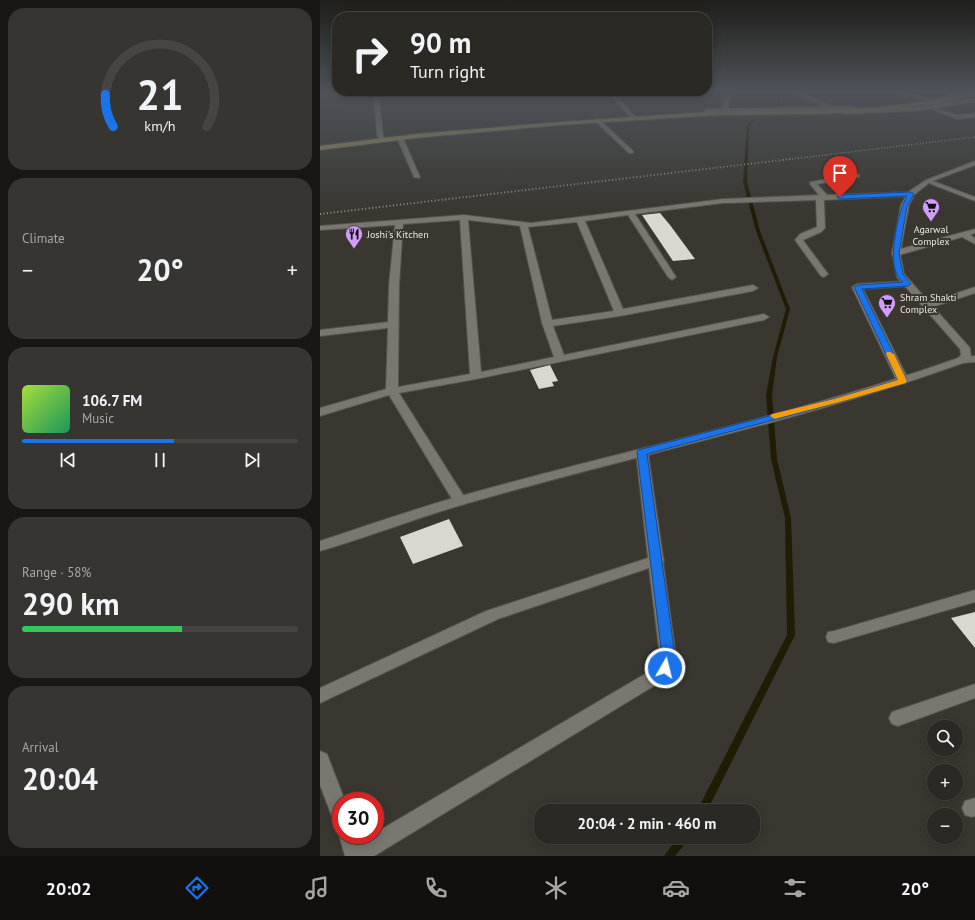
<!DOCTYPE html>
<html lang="en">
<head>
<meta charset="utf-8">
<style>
  body { margin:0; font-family:"PT Sans",sans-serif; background:#373531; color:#f1f3f6; height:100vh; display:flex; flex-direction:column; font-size:15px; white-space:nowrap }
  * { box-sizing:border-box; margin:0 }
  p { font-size:13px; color:#a6a6a6 }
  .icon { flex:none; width:22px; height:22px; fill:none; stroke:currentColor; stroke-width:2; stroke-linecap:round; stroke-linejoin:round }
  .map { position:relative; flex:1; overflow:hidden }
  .side { display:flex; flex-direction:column; gap:8px; padding:8px; background:#181714; width:320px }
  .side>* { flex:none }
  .hud { position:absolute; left:12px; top:12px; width:380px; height:84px; border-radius:16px; box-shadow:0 2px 10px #0003,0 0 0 1px #474541; background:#2b2924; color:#f1f3f6; overflow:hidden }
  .buttons { position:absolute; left:607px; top:720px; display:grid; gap:8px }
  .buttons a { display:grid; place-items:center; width:36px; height:36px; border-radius:50%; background:#2b2924; box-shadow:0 2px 10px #0003,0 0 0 1px #474541; font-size:20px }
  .speed { position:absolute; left:12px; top:792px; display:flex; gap:8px; font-size:20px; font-weight:700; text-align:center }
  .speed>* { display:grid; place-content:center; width:52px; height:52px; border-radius:50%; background:#2b2924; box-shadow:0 2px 10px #0003,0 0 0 1px #474541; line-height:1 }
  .speed .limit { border:6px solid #d22; background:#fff; color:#111 }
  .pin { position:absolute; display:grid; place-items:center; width:34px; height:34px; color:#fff; margin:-41px -17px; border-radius:50% 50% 50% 0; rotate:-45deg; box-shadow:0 0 4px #0007 }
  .pin .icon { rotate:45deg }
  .me { position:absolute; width:44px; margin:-22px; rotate:8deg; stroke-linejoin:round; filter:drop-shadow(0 0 3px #0008) }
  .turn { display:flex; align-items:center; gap:14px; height:84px; padding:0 12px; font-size:18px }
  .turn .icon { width:52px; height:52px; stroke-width:2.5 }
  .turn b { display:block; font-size:28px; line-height:34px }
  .big { font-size:30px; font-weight:700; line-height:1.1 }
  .side .tile { flex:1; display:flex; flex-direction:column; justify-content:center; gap:6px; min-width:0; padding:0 14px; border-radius:16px; background:#373531 }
  .side .dial { align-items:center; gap:0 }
  .dial svg { height:104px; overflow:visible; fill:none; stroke:#474541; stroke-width:7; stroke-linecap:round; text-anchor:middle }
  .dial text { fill:#f1f3f6; stroke:none }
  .song { display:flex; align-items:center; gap:12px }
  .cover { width:48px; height:48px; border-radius:6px; background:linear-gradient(135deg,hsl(80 70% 55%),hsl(150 70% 35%)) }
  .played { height:4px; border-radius:2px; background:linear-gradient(90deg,#1a73e8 55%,#474541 55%) }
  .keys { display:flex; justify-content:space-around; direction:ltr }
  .heat { display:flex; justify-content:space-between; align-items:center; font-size:22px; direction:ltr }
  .charge { height:6px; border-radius:3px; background:linear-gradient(90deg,#34c759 58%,#474541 0) }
  .trip { position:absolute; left:214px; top:804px; width:226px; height:40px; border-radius:16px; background:#2b2924; box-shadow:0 2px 10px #0003,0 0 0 1px #474541; font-weight:700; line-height:40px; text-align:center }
  .tabs { display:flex; height:64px; justify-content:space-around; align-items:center; background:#11100e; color:#a6a6a6 }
  .tabs .icon { width:28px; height:28px }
  .tabs .selected { color:#1a73e8 }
  .tabs b { font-size:18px; color:#f1f3f6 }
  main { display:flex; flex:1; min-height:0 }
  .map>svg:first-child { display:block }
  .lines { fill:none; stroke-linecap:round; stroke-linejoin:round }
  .stream { fill:#211c04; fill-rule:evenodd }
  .building { fill:#d9d7cf }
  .service-casing { stroke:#54534d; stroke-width:2 }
  .minor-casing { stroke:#54534d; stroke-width:2 }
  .tertiary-casing { stroke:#54534d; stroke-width:2 }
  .secondary-casing { stroke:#54534d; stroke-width:2 }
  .primary-casing { stroke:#54534d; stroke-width:2 }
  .service { fill:#79776f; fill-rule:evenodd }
  .minor { fill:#79776f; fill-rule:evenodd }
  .tertiary { fill:#79776f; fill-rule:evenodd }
  .secondary { fill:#878166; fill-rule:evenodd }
  .primary { fill:#958b5c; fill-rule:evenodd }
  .rail-far1 { stroke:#95938e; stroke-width:1.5; stroke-dasharray:1 2; stroke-linecap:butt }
  .rail { stroke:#95938e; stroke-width:2; stroke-dasharray:1 2.5; stroke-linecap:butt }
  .route { fill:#1a73e8; stroke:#114b97 }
  .slow { fill:#f59e0b }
  .labels { text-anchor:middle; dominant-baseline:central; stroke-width:4; stroke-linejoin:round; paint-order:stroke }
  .far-poi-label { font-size:10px; fill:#e9e8e4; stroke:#393730; text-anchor:start }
</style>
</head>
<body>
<main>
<section class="side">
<div class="tile dial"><svg viewBox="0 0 100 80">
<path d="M14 69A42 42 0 1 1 86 69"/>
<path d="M14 69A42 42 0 0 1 8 44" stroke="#1a73e8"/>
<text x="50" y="56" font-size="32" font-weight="700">21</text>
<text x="50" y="72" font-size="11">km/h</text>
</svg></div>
<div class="tile"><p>Climate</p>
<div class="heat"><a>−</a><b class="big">20°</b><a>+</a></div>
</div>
<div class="tile">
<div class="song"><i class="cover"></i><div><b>106.7 FM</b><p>Music</p></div></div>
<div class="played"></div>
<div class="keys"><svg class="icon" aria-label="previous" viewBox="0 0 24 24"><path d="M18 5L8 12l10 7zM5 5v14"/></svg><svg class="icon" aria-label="pause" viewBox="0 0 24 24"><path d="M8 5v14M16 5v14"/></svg><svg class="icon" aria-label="next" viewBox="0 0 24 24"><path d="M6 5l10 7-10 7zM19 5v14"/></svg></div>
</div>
<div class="tile"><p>Range · 58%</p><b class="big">290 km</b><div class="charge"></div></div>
<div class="tile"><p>Arrival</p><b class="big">20:04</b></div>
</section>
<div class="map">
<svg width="655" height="856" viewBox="0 0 655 856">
  <rect width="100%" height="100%" fill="#393730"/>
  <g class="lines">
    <path class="stream" d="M 455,92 L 457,92 L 460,101 L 459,107 L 458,108 L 457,107 L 458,101 Z
      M 432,120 L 434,121 L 429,126 L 427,182 L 440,231 L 470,309 L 457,357 L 452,395 L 457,459 L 471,518 L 475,635 L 387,811 L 377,811 L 467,635 L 465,518 L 451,459 L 446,395 L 453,357 L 466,309 L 436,231 L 423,182 L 427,126 Z
      M 359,837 L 370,837 L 368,840 L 355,856 L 344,856 L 346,853 Z"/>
  </g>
  <path class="building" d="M 340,213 L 350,225 L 375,259 L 353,261 L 322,215 Z
    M 230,365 L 238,381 L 232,382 L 234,386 L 219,389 L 210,370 Z
    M 129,519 L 143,546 L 93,564 L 80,537 Z
    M 655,612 L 655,648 L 631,618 Z"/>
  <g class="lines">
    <g class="service-casing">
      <path id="service" d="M 582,92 L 615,100 L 615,101 L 613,102 L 572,92 Z
        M 275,119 L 279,119 L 313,151 L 313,153 L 309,153 L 275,121 Z
        M 80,136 L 83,138 L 100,177 L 99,178 L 94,177 L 77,138 Z
        M 606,180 L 610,180 L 655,197 L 655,201 L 606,182 Z"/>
    </g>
    <g class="minor-casing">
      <path id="minor" d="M 53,92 L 59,93 L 113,92 L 59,96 L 63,135 L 65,140 L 62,142 L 60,141 L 57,135 L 54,96 L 52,95 Z
        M 287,92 L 292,92 L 316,117 L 316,119 L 312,119 Z
        M 405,92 L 411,92 L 408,111 L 405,113 L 402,111 Z
        M 472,92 L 480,92 L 516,108 L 511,109 Z
        M 608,106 L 638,115 L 655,113 L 655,117 L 638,119 L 608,108 Z
        M 537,174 L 539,175 L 539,177 L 497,184 L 507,195 L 591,192 L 595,194 L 591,196 L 504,200 L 505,228 L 501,232 L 483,240 L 508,274 L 504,277 L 501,276 L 475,240 L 480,234 L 497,227 L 496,200 L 403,203 L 315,214 L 356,277 L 352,280 L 348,277 L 308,215 L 265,221 L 303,309 L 433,285 L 438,288 L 433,291 L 300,316 L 233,326 L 244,355 L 444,314 L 449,317 L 444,320 L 156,379 L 79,393 L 147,501 L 145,504 L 140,505 L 135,504 L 69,395 L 0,416 L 0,408 L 66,389 L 68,328 L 0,336 L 0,330 L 68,322 L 69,285 L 75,225 L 0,230 L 0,226 L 144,215 L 211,223 L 403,199 L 499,195 L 490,184 L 490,182 ZM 140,220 L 150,374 L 78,387 L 79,285 L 83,224 ZM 148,220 L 200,226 L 222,323 L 234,357 L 161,372 ZM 257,222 L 294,311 L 232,320 L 208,227 Z
        M 655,229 L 655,233 L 650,235 L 655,238 L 655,244 L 642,237 L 576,256 L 572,253 L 573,251 Z
        M 588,281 L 593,284 L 591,286 L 543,289 L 589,381 L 583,384 L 577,381 L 532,287 L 537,284 Z
        M 655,287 L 655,293 L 607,309 L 602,306 L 604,304 Z
        M 655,356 L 655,362 L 642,363 L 637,360 L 642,357 Z
        M 322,449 L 326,450 L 328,453 L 343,557 L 344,560 L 343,562 L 356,657 L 351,673 L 342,681 L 54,856 L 25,856 L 19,835 L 21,830 L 21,835 L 39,835 L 41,841 L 51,835 L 55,835 L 55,833 L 330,671 L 338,664 L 340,657 L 329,568 L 178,619 L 0,703 L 0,688 L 166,611 L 328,558 L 316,453 L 318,450 Z
        M 655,590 L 655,602 L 514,643 L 508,642 L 506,637 L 508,632 L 514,631 Z
        M 655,684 L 655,698 L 578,726 L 572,724 L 569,718 L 572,712 Z
        M 0,751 L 7,754 L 25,801 L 21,801 L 21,825 L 14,822 L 0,785 Z
        M 655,798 L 655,816 L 652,817 L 645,815 L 642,808 L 645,801 Z"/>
    </g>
    <g class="tertiary-casing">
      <path id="tertiary" d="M 655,161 L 655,165 L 610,182 L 594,195 L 589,205 L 580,253 L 584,274 L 650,348 L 651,356 L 646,362 C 482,421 311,456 145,504 C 96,518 49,537 0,551 L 0,541 C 46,526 91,510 137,497 C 304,450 474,416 638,358 L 641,355 L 640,349 L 577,277 L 572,253 L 581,205 L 588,192 L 606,180 Z"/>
    </g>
    <g class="secondary-casing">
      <path id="secondary" d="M 637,92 L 646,92 L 619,101 L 616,99 Z
        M 655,98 L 655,102 L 596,111 L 525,114 L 522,112 L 525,110 L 596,107 Z
        M 533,106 L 535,107 L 535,109 L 387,113 L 384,111 L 387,109 Z"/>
    </g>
    <g class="primary-casing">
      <path id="primary" d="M 655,92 L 655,96 L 624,102 L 560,111 L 496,114 L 400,115 L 240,125 L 96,138 L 0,150 L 0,146 L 96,134 L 240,122 L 400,111 L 496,110 L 560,107 L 624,99 Z"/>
    </g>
    <use href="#service" class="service"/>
    <use href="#minor" class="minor"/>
    <use href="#tertiary" class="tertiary"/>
    <use href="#secondary" class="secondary"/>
    <use href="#primary" class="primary"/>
    <path class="rail-far1" d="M 463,160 L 655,137"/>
    <path class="rail" d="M 0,214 L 471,159"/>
  </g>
  <linearGradient id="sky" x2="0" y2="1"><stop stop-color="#1f1e1a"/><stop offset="0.43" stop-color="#4e5359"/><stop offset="1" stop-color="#4e5359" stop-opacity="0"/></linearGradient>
  <rect width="655" height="212" fill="url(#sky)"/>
  <path class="route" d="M 591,192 L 594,194 L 587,206 L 579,253 L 583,274 L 591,284 L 588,286 L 542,289 L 587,381 L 586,383 L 520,402 L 327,454 L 355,656 L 349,672 L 345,673 L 340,672 L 338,668 L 342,656 L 317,452 L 318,450 L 514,399 L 578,380 L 534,287 L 538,285 L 583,282 C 581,280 578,277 577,275 C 568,257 578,212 587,196 L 520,199 L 517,197 L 520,195 Z"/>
  <path class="slow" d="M 567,352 L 570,352 L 574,354 L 587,381 L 586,383 L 520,402 L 458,418 L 455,419 L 450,416 L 452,414 L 514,399 L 578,380 L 566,354 Z"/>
  <defs>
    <g id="supermarket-pin" transform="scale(0.9)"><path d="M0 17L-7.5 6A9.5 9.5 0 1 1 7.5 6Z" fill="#d19dfe" stroke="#393730"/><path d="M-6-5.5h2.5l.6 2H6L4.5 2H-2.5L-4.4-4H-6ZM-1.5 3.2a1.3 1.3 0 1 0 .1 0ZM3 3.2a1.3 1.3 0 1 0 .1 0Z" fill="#111"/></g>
    <g id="restaurant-pin" transform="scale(0.9)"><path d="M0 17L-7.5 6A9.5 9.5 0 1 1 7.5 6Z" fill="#d19dfe" stroke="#393730"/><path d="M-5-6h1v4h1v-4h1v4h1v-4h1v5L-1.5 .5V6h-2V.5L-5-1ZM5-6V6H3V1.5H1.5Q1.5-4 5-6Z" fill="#111"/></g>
  </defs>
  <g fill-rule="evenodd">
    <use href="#supermarket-pin" x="611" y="207"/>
    <use href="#restaurant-pin" x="34" y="234"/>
    <use href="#supermarket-pin" x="567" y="303"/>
  </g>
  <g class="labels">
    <g class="far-poi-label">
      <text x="611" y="229" text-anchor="middle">Agarwal<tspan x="611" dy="12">Complex</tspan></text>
      <text x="47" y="234">Joshi's Kitchen</text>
      <text x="580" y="297">Shram Shakti<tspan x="580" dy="12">Complex</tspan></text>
    </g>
  </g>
</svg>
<div class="buttons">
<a><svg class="icon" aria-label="search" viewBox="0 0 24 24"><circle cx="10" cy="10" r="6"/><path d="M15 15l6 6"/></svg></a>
<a>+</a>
<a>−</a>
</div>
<div class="speed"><div class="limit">30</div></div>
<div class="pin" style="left:520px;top:197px;background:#d93025"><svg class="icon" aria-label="arrive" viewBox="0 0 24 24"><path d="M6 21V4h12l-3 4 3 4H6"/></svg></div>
<svg class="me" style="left:345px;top:668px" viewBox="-20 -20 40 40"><circle r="17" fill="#1a73e8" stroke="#fff" stroke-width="3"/><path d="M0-11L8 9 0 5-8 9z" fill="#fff"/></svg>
<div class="trip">20:04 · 2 min · 460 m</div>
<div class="hud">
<div class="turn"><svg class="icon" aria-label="right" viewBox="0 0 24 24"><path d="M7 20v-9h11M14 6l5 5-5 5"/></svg><div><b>90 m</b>Turn right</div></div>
</div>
</div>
</main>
<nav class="tabs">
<b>20:02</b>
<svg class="icon selected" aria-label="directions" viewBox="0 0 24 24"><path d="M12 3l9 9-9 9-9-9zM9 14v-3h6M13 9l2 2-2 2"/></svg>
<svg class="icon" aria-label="music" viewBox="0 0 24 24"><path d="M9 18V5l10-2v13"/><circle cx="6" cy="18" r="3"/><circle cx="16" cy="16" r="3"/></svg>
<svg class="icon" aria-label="phone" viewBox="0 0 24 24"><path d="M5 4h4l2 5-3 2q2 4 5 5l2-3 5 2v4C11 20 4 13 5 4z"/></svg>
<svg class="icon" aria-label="climate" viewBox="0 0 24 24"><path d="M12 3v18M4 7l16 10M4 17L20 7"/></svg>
<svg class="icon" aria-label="car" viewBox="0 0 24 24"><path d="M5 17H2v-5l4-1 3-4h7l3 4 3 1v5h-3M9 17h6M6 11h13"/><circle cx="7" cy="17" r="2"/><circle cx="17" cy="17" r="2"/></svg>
<svg class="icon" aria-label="filters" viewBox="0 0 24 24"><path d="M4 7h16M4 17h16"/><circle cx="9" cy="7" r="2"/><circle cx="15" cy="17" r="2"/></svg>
<b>20°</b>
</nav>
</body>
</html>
